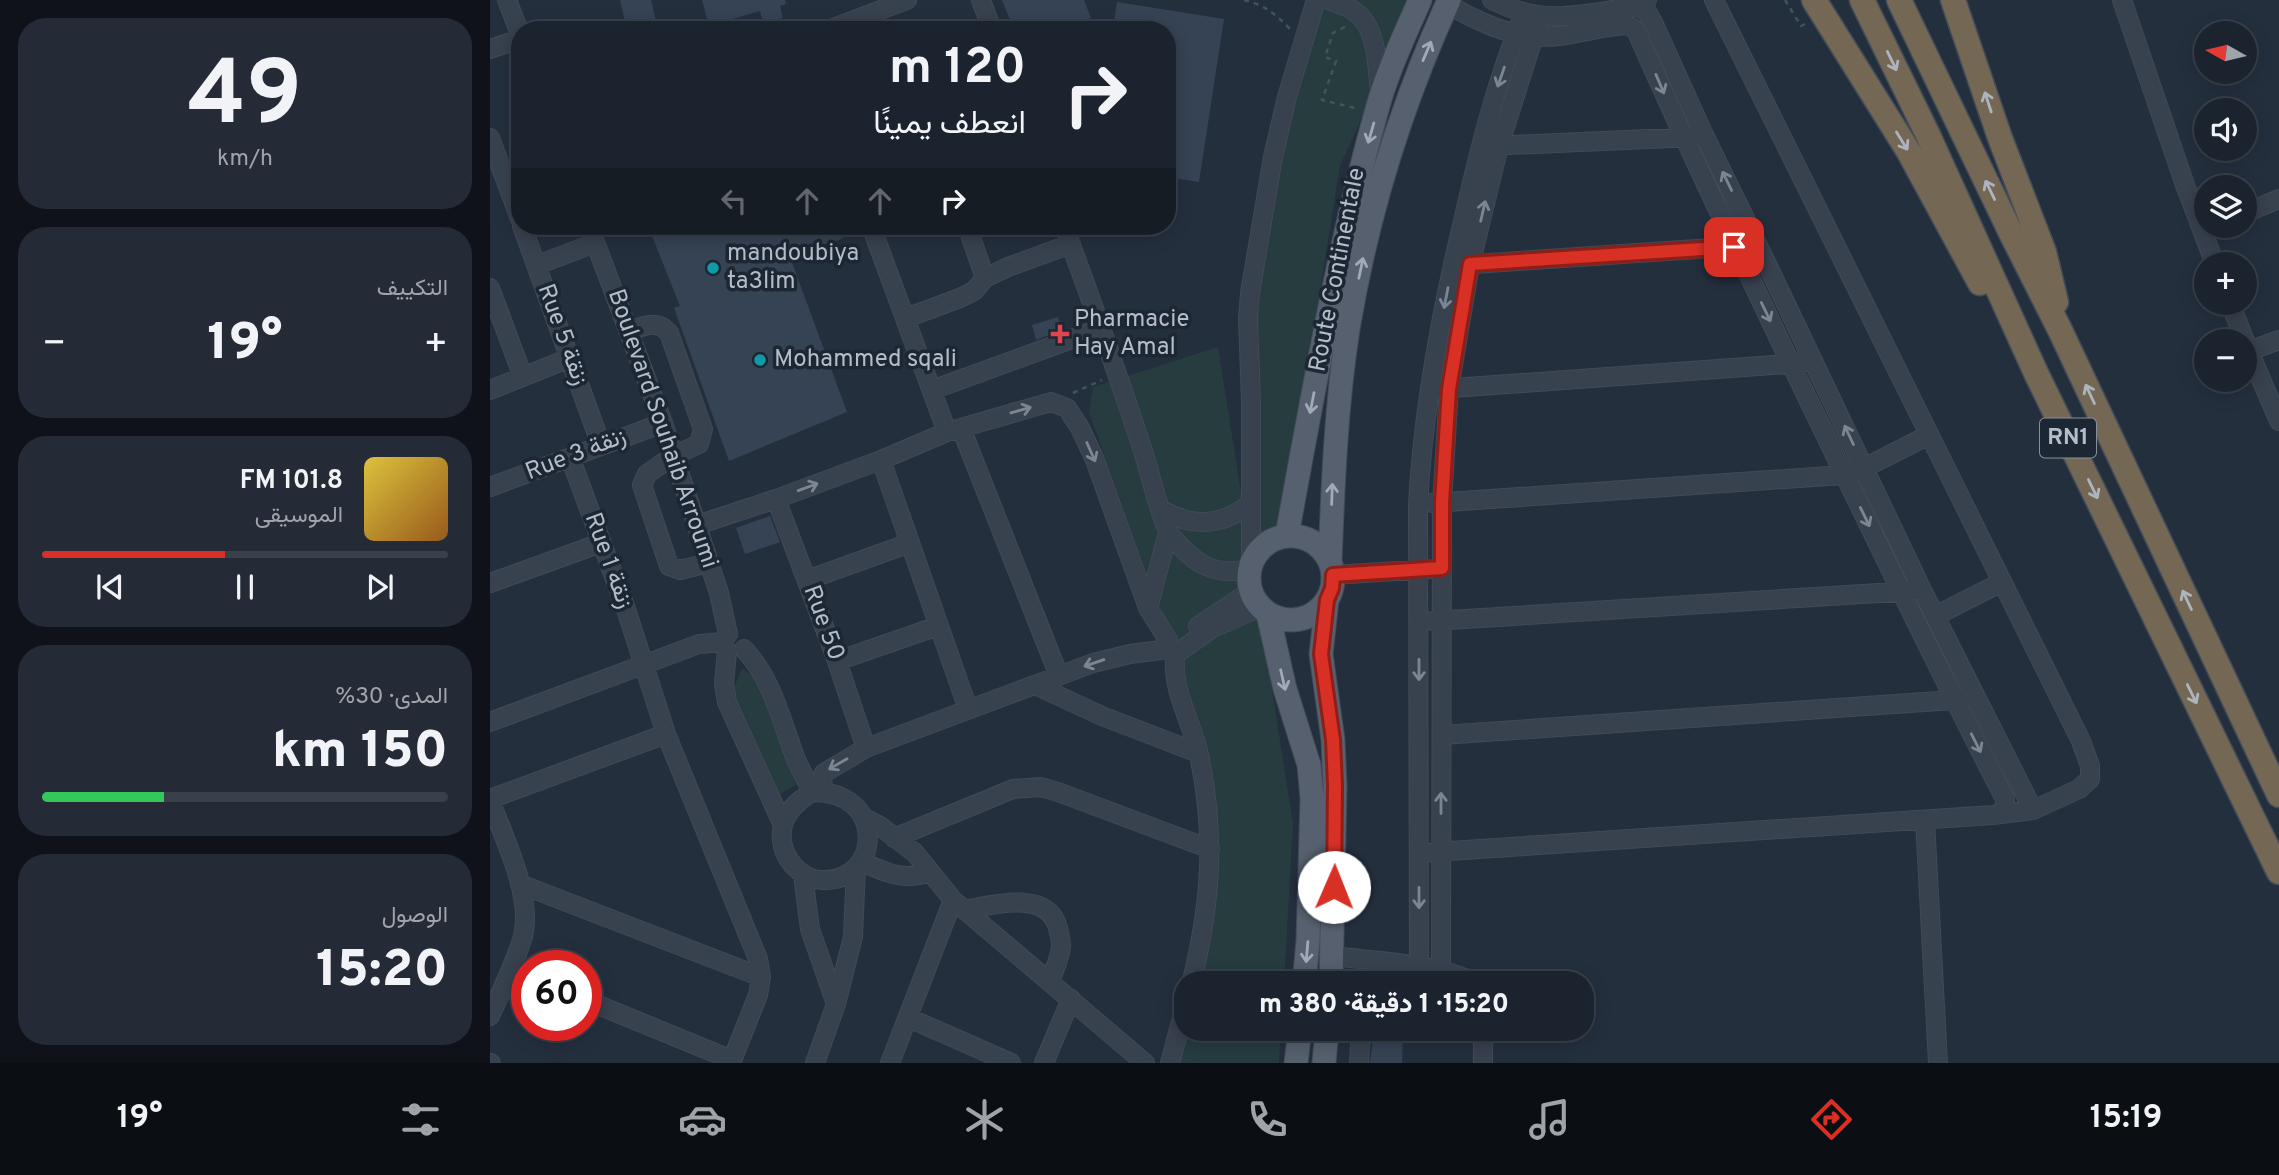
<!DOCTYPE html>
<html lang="ar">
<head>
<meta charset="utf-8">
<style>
  body { margin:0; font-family:Overpass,Vazirmatn,sans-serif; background:#242b36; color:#f1f3f6; direction:rtl; height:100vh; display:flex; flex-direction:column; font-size:26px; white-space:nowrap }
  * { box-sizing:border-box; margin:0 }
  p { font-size:23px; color:#a0a4aa }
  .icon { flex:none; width:38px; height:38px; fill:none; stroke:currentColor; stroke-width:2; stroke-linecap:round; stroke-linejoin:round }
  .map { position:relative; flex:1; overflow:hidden; direction:ltr }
  .drawer { display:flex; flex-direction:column; gap:18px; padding:18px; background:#0f1319; width:490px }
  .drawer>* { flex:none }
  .hud { position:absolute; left:21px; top:21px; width:665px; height:214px; border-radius:28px; box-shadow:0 4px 18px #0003,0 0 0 2px #39404a; direction:rtl; background:#1b232e; color:#f1f3f6; overflow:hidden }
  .needle { width:46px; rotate:278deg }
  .tools { position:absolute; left:1704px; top:21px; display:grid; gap:14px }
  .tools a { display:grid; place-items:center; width:63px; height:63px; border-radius:50%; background:#1b232e; box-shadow:0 4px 18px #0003,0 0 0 2px #39404a; font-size:35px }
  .speed { position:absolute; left:21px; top:950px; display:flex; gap:14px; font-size:35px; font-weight:700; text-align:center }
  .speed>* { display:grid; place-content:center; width:91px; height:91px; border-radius:50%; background:#1b232e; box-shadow:0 4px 18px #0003,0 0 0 2px #39404a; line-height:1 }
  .speed .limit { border:10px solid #d22; background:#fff; color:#111 }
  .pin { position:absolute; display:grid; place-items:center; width:60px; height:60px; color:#fff; margin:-30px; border-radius:14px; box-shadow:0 4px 10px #0006 }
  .me { position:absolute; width:77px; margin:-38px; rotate:1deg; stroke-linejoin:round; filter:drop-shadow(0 0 5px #0008) }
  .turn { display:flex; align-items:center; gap:24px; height:147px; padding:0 35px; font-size:32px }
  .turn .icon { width:91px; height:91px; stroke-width:2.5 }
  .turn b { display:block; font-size:49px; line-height:60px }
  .lanes { display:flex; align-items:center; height:66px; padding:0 35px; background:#0003; justify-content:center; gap:35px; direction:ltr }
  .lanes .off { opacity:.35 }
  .big { font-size:52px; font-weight:800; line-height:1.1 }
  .drawer .card { flex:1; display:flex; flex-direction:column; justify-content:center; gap:10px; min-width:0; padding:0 24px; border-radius:28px; background:#242b36 }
  .drawer .dial { align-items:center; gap:0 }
  .dial b { font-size:91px; line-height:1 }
  .song { display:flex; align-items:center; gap:21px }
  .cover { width:84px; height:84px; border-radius:10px; background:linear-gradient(135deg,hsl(50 70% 55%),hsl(30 70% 35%)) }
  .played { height:7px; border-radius:4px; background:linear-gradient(90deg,#d93025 45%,#39404a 45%) }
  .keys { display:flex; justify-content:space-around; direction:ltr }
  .heat { display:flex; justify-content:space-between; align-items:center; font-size:38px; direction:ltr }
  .charge { height:10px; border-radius:5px; background:linear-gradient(90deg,#34c759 30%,#39404a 0) }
  .trip { position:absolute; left:684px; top:971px; width:420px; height:70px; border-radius:28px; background:#1b232e; box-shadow:0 4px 18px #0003,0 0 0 2px #39404a; font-weight:800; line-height:70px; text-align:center; direction:rtl }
  .menu { display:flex; height:112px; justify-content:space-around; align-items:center; background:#0b0e12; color:#a0a4aa }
  .menu .icon { width:49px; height:49px }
  .menu .active { color:#d93025 }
  .menu b { font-size:32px; color:#f1f3f6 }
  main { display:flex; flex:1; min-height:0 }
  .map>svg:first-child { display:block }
  .green { fill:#263c3f }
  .building { fill:#364354 }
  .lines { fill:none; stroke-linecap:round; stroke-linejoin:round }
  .minor-casing { stroke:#414a57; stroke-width:20 }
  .major-casing { stroke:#414a57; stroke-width:25 }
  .highway-casing { stroke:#434c59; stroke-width:27 }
  .path { stroke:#3f5557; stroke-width:2.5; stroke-dasharray:5 5; stroke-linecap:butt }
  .minor { stroke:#38414e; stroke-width:18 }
  .major { stroke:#56606e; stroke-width:23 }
  .highway { stroke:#746855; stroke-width:24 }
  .oneway { stroke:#a1aab7 }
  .oneway2 { stroke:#aeb4bd }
  .oneway3 { stroke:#7c8592 }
  .route-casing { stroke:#8d1f18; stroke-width:18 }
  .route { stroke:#d93025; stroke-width:12 }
  .culture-dot { fill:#0f9aa8; stroke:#1d2633; stroke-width:2.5 }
  .health-dot { fill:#e0444e; stroke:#1d2633; stroke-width:2.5 }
  .labels { text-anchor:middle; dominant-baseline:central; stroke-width:7; stroke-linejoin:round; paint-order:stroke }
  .shield { fill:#1d2633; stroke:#878f9c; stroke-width:2 }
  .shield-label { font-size:23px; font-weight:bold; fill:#b4bcc9 }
  .poi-label { font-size:24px; fill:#b4bcc9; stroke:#1d2633; text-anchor:start }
  .street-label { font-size:24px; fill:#b4bcc9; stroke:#1d2633 }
</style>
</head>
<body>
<main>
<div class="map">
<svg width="1789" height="1063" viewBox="0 0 1789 1063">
  <rect width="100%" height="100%" fill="#242f3e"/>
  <path class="green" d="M 826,0 L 925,0 L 850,166 L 830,291 L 828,318 L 785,554 L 776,556 L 763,567 L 803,824 L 794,983 L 701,983 L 729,837 L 720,778 L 699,693 L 599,412 L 603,387 L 728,347 L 760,549 L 751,327 Z
    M 252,668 L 269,682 L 306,785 L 290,794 L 243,690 Z
    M 696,1029 L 791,1029 L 789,1063 L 687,1063 Z"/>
  <path class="building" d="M 130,0 L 161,0 L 166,21 L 152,24 L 153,30 L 137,30 Z
    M 212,0 L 295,0 L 296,4 L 290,6 L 293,18 L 273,23 L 270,11 L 233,22 L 235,30 L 220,30 Z
    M 512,0 L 594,0 L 601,18 L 570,30 L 524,30 Z
    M 627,2 L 734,19 L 709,182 L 677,177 L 677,30 L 623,30 Z
    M 158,226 L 350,226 L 354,238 L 300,257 L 357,412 L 239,461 L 184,308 L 190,306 Z
    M 568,317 L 572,330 L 546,340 L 542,325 Z
    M 280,516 L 290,542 L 255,554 L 246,528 Z
    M 884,1029 L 913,1029 L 912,1063 L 880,1063 Z"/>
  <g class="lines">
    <g class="minor-casing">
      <path id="minor" d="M 17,0 L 30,34
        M 491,0 L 502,30
        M 839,0 C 847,4 857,6 864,11 C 888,27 887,67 890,92
        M 1002,0 C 1054,27 1093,14 1147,6 L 1157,0
        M 1632,0 L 1695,185 L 1725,264
        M 958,2 C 967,11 978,16 990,21 C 1015,33 1042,39 1069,36 C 1092,33 1115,26 1138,25 L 1146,30 C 1195,143 1249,254 1302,366 C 1372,511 1441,656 1515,799 L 1515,806 L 1510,813
        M 1147,6 L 1157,12 L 1163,22 L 1214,135 L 1265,239 L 1432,590 L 1543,810
        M 338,30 L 417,0
        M 0,49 L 30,39
        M 0,138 L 30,219
        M 997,146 L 1204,137
        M 1755,213 L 1789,199
        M 32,226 L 111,445
        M 99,226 L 173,423 L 229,593 L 238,634
        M 381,226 L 457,432
        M 477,226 L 495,278
        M 574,226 C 602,302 629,377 654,454 C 659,470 673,527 681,536 C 704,563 723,577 759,569
        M 47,265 L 105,243
        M 969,265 L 1252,246
        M 0,288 L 33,377
        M 1740,303 L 1755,341
        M 416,318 L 470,298 L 484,291 L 495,278 L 518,267 L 581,244
        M 139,331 C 154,326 167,319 179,333 L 213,429 L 209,444 L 183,456 L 157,474 L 152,485 L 179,566 L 190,570 L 219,563
        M 1755,342 L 1789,421
        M 1759,351 L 1789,340
        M 949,389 L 1312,363
        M 0,390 L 80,358
        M 442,390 L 612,328
        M 471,428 L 569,676
        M 80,457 L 135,606 L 176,734 L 268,959 L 271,977 L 268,995 L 241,1063
        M 391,460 L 478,709
        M 0,487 L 173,423
        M 286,499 L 347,661 L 376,748
        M 942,503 L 1354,475 L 1374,468 L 1439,435
        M 672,510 C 703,528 733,526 761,503
        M 207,525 L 286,499 L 391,460 L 457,432 L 561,402 L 577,408 L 590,428 L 605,460 L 658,608 L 678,640
        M 761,562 L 761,403 L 758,318 L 760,293 L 783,157 L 797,97 L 826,0
        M 843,575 L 938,569
        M 317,580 L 420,543
        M 0,583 L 111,543
        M 658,608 L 678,533
        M 1445,616 L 1512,582
        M 943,621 L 1421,591
        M 708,626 L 761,591
        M 254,649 C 282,679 291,719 305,757 C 310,769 316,780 322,792
        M 237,651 L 234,684 L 237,702 L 293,825
        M 690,651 L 721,629 L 770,607
        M 685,657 C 682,692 702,722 709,755 C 726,835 721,905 701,984
        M 347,661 L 448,626
        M 545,685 L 612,716 L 708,753
        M 0,722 L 209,644 L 234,642
        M 952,735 L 1464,700 L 1475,698
        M 322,792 C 397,790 392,882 333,880 C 324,880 316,877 309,871 C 292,857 286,833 298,814 C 304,804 313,798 322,792 Z
        M 334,792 L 332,779 L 334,773 L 376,748 L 603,663 L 640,654 L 671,650
        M 0,799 L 176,734
        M 0,800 C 14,838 43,896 33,936 C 25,964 12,990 0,1016
        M 374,818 L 390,826 L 425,853 L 463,900 L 655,1063
        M 1435,820 L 1448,1063
        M 404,838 L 523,789 L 551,787 L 568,792 L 720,849
        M 929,853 L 1503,815 L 1543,810 L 1589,789 L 1600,779 L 1600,766 L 1591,741 L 1224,0
        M 371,861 C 393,872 415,882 440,872
        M 313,875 L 320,929 L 346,1004
        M 30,884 L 271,977
        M 475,910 C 502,905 558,889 568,928 C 569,933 571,940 571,945 C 571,956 564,970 560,982
        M 842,956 C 891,962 944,962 989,984
        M 929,966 L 928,505 C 933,407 951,312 974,217 C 990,147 1007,79 1034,13
        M 951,969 L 952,503 L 959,389 L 980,265 L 1009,146 L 1050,17
        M 96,1000 L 242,1060
        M 419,1018 L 521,1063
        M 0,1063 L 1,1063
        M 325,1063 L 346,1004 L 363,937 L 366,867
        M 400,1063 L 463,900
        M 554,1063 L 581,999
        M 680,1063 L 696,1003
        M 869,1063 L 871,1029
        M 993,1063 L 993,1029"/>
    </g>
    <g class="major-casing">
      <path id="major" d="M 797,535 C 824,389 849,241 890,99 C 900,65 916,32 930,0
        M759 578a42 42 0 1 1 84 0a42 42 0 1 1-84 0Z
        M 840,562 C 843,484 846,406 858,329 C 877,215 911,105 959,0
        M 837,600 L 831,654 L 843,740 L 845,786 L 841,984
        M 778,614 L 795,689 L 819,765 L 822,799 L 818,941 L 814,984
        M 806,1063 L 810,1029
        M 834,1063 L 837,1029"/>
    </g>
    <g class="highway-casing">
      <path id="highway" d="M 1324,0 L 1419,152 L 1490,283
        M 1372,0 L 1438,135 L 1546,373 L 1789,872
        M 1409,0 L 1521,233 L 1570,330 L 1789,795
        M 1463,0 L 1510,138 L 1554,252 L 1566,302"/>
    </g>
    <path class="path" d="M 754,0 C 777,6 784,13 800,29
      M 1295,0 L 1311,26 L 1315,24
      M 855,27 L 843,33 L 835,57 L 846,61 L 832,100 L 869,109
      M 583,393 L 612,380"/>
    <use href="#minor" class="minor"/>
    <use href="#major" class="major"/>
    <use href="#highway" class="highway"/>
  </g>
  <defs><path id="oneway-shaft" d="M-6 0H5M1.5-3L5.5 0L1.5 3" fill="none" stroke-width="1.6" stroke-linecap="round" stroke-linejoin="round" transform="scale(1.75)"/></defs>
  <g class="oneway">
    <use href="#oneway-shaft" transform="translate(937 51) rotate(-67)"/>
    <use href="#oneway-shaft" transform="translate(881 133) rotate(106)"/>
    <use href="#oneway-shaft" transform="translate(871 268) rotate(-78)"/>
    <use href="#oneway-shaft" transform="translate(822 403) rotate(101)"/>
    <use href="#oneway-shaft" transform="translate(842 494) rotate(-88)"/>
    <use href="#oneway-shaft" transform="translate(793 680) rotate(77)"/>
    <use href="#oneway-shaft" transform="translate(817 952) rotate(95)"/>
  </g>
  <g class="oneway2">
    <use href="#oneway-shaft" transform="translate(1402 61) rotate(64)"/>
    <use href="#oneway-shaft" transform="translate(1498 102) rotate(-108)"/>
    <use href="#oneway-shaft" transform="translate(1412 141) rotate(58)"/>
    <use href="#oneway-shaft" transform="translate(1500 190) rotate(-116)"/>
    <use href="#oneway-shaft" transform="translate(1600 394) rotate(-115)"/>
    <use href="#oneway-shaft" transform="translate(1603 489) rotate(64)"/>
    <use href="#oneway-shaft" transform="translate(1697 600) rotate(-115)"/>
    <use href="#oneway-shaft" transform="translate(1702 694) rotate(64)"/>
  </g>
  <g class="oneway3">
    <use href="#oneway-shaft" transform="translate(1011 77) rotate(109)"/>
    <use href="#oneway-shaft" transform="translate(1170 84) rotate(67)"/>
    <use href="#oneway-shaft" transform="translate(1237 181) rotate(-116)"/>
    <use href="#oneway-shaft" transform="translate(993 211) rotate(-77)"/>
    <use href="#oneway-shaft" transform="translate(956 298) rotate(101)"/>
    <use href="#oneway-shaft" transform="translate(1276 312) rotate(64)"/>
    <use href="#oneway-shaft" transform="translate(531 410) rotate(-16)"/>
    <use href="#oneway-shaft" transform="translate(1359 435) rotate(-115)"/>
    <use href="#oneway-shaft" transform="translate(601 452) rotate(66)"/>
    <use href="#oneway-shaft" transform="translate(318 487) rotate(-20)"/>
    <use href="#oneway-shaft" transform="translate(1375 517) rotate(64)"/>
    <use href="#oneway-shaft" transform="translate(604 663) rotate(161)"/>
    <use href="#oneway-shaft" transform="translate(929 670) rotate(90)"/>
    <use href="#oneway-shaft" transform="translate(1486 743) rotate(63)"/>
    <use href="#oneway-shaft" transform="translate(348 764) rotate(150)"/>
    <use href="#oneway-shaft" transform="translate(951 803) rotate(-90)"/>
    <use href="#oneway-shaft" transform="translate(929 898) rotate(90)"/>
  </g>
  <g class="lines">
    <g class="route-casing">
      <path id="route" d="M 844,887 L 845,786 L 843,740 L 831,654 L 837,600 L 842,588 L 843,575 L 952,568 L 952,503 L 959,389 L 980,264 L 1244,247"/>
    </g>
    <use href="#route" class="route"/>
  </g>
  <g class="culture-dot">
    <circle cx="223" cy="268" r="7"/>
    <circle cx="270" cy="360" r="7"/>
  </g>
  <path class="health-dot" d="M566.5 323.5h7v7h7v7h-7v7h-7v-7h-7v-7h7z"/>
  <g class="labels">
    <rect class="shield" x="1550" y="418.5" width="56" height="39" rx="5"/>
    <g class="shield-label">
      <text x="1578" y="438">RN1</text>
    </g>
    <g class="poi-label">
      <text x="237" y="254">mandoubiya<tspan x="237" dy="28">ta3lim</tspan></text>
      <text x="584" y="320">Pharmacie<tspan x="584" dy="28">Hay Amal</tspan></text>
      <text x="284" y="360">Mohammed sqali</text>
    </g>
    <g class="street-label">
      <text transform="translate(848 270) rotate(-79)">Route Continentale</text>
      <text transform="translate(72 335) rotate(70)">Rue 5 زنقة</text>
      <text transform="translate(172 429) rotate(71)">Boulevard Souhaib Arroumi</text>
      <text transform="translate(86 455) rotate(-21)">Rue 3 زنقة</text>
      <text transform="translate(118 561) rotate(70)">Rue 1 زنقة</text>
      <text transform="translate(333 623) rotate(70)">Rue 50</text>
    </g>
  </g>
</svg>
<div class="tools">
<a><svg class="needle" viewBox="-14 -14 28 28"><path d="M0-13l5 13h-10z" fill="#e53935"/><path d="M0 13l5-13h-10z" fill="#a0a4aa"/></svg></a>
<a><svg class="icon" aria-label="sound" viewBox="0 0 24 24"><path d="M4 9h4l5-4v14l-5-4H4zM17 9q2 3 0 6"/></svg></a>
<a><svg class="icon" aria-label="layers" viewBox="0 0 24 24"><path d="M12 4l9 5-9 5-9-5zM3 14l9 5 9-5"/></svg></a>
<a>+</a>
<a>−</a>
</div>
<div class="speed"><div class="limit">60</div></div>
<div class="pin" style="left:1244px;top:247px;background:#d93025"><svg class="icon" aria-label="arrive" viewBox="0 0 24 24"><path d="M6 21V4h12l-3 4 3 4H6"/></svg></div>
<svg class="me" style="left:844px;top:887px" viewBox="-20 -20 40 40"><circle r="19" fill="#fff"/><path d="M0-13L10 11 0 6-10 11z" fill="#d93025"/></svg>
<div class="trip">15:20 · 1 دقيقة · 380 m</div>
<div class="hud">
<div class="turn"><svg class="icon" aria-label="right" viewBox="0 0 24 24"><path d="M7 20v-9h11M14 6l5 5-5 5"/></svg><div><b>120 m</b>انعطف يمينًا</div></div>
<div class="lanes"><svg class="icon off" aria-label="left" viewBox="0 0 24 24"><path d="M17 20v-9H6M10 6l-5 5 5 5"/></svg><svg class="icon off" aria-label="ahead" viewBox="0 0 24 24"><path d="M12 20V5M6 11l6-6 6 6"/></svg><svg class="icon off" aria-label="ahead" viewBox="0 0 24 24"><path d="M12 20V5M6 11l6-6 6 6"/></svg><svg class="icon" aria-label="right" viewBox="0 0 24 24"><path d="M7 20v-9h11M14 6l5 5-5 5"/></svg></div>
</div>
</div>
<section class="drawer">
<div class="card dial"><b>49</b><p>km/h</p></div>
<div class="card"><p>التكييف</p>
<div class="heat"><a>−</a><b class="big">19°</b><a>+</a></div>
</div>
<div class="card">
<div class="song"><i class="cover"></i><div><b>101.8 FM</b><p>الموسيقى</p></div></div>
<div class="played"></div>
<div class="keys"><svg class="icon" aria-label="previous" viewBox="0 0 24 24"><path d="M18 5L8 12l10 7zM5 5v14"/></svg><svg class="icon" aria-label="pause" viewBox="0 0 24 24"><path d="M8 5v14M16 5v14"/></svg><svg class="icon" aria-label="next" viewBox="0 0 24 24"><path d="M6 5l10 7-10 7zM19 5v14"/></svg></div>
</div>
<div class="card"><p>المدى · 30%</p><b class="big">150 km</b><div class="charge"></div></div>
<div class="card"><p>الوصول</p><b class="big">15:20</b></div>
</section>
</main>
<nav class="menu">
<b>15:19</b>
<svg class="icon active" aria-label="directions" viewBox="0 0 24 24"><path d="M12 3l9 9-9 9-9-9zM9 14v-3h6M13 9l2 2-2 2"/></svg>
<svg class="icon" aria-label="music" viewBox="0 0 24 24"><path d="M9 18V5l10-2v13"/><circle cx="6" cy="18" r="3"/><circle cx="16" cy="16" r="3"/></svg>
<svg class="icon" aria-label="phone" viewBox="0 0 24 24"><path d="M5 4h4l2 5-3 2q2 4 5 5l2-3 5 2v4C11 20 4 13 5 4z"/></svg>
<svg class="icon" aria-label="climate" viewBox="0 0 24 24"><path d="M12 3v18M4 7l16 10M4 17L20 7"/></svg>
<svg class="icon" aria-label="car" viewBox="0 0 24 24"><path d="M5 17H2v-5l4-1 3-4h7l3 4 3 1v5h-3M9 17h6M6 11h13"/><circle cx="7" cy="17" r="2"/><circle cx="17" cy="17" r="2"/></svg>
<svg class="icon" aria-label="filters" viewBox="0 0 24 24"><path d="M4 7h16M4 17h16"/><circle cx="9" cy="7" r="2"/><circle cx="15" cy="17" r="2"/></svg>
<b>19°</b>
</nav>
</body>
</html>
